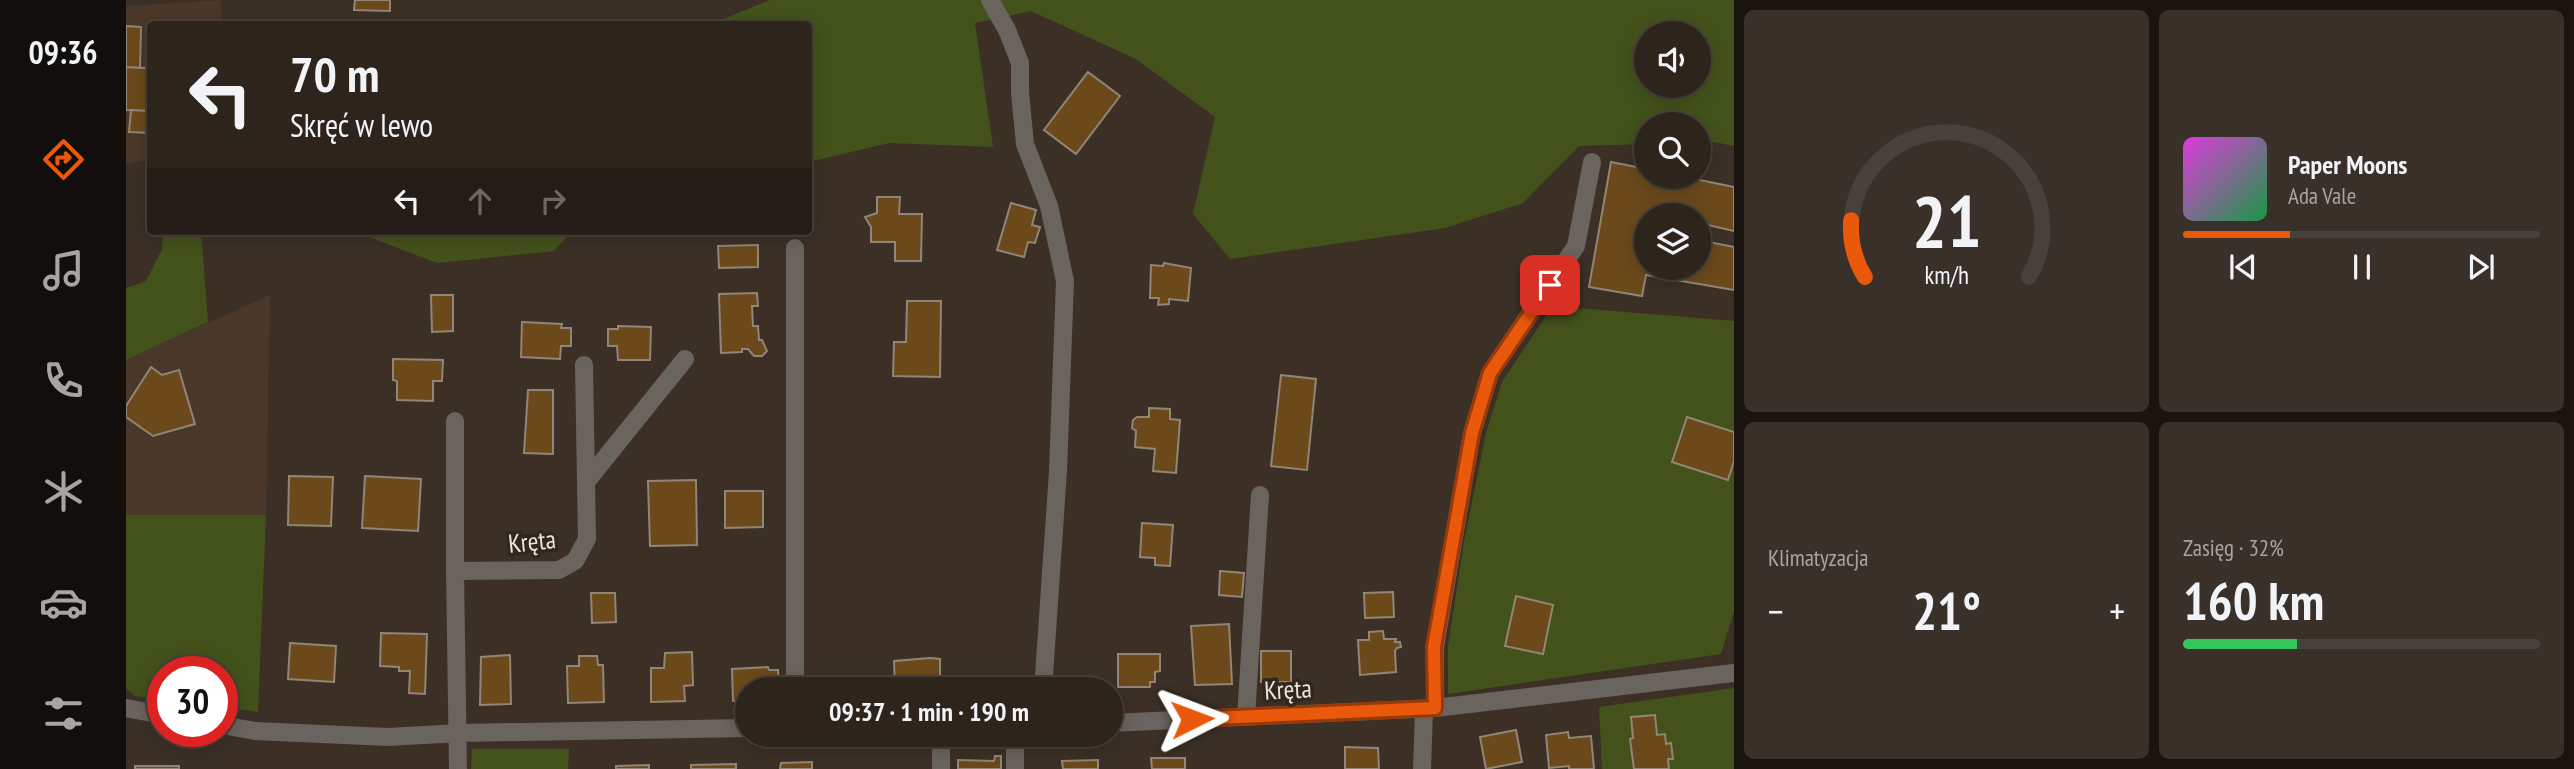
<!DOCTYPE html>
<html lang="pl">
<head>
<meta charset="utf-8">
<style>
  body { margin:0; font-family:"PT Sans Narrow",sans-serif; background:#393029; color:#f1f3f6; height:100vh; display:flex; flex-direction:column; font-size:26px; white-space:nowrap }
  * { box-sizing:border-box; margin:0 }
  p { font-size:23px; color:#a7a4a3 }
  .icon { flex:none; width:38px; height:38px; fill:none; stroke:currentColor; stroke-width:2; stroke-linecap:round; stroke-linejoin:round }
  .map { position:relative; flex:1; overflow:hidden }
  .sheet { display:flex; flex-direction:column; gap:10px; padding:10px; background:#19140f; width:840px }
  .sheet>* { flex:none }
  .hud { position:absolute; left:21px; top:21px; width:665px; height:214px; border-radius:7px; box-shadow:0 4px 18px #0003,0 0 0 2px #48413b; background:#2d241c; color:#f1f3f6; overflow:hidden }
  .fabs { position:absolute; left:1508px; top:21px; display:grid; gap:14px }
  .fabs a { display:grid; place-items:center; width:77px; height:77px; border-radius:50%; background:#2d241c; box-shadow:0 4px 18px #0003,0 0 0 2px #48413b; font-size:35px }
  .speed { position:absolute; left:21px; top:656px; display:flex; gap:14px; font-size:35px; font-weight:700; text-align:center }
  .speed>* { display:grid; place-content:center; width:91px; height:91px; border-radius:50%; background:#2d241c; box-shadow:0 4px 18px #0003,0 0 0 2px #48413b; line-height:1 }
  .speed .limit { border:10px solid #d22; background:#fff; color:#111 }
  .pin { position:absolute; display:grid; place-items:center; width:60px; height:60px; color:#fff; margin:-30px; border-radius:14px; box-shadow:0 4px 10px #0006 }
  .me { position:absolute; width:77px; margin:-38px; rotate:87deg; stroke-linejoin:round; filter:drop-shadow(0 0 5px #0008) }
  .turn { display:flex; align-items:center; gap:24px; height:147px; padding:0 28px; font-size:32px }
  .turn .icon { width:91px; height:91px; stroke-width:2.5 }
  .turn b { display:block; font-size:49px; line-height:60px }
  .lanes { display:flex; align-items:center; height:66px; padding:0 28px; background:#0003; justify-content:center; gap:35px; direction:ltr }
  .lanes .off { opacity:.35 }
  .big { font-size:52px; font-weight:700; line-height:1.1 }
  .sheet .widget { flex:1; display:flex; flex-direction:column; justify-content:center; gap:10px; min-width:0; padding:0 24px; border-radius:10px; background:#393029 }
  .sheet .dial { align-items:center; gap:0 }
  .dial svg { height:182px; overflow:visible; fill:none; stroke:#48413b; stroke-width:7; stroke-linecap:round; text-anchor:middle }
  .dial text { fill:#f1f3f6; stroke:none }
  .song { display:flex; align-items:center; gap:21px }
  .cover { width:84px; height:84px; border-radius:10px; background:linear-gradient(135deg,hsl(300 70% 55%),hsl(140 70% 35%)) }
  .played { height:7px; border-radius:4px; background:linear-gradient(90deg,#ea580c 30%,#48413b 30%) }
  .keys { display:flex; justify-content:space-around; direction:ltr }
  .heat { display:flex; justify-content:space-between; align-items:center; font-size:38px; direction:ltr }
  .charge { height:10px; border-radius:5px; background:linear-gradient(90deg,#34c759 32%,#48413b 0) }
  .sheet .tiles { flex:1; display:grid; gap:10px; grid-template-columns:repeat(2,1fr) }
  .trip { position:absolute; left:609px; top:677px; width:388px; height:70px; border-radius:35px; background:#2d241c; box-shadow:0 4px 18px #0003,0 0 0 2px #48413b; font-weight:700; line-height:70px; text-align:center }
  main { display:flex; flex:1; min-height:0 }
  .menu { display:flex; flex-direction:column; width:126px; justify-content:space-around; align-items:center; background:#120e0b; color:#a7a4a3 }
  .menu .icon { width:49px; height:49px }
  .menu .active { color:#ea580c }
  .menu b { font-size:32px; color:#f1f3f6 }
  .map>svg:first-child { display:block }
  .built { fill:#493729 }
  .green { fill:#43521b; fill-rule:evenodd }
  .building { fill:#6b491b; stroke:#918578; stroke-width:2 }
  .lines { fill:none; stroke-linecap:round; stroke-linejoin:round }
  .minor { stroke:#6a645f; stroke-width:18 }
  .route-casing { stroke:#983908; stroke-width:18 }
  .route { stroke:#ea580c; stroke-width:12 }
  .labels { text-anchor:middle; dominant-baseline:central; stroke-width:7; stroke-linejoin:round; paint-order:stroke }
  .street-label { font-size:26px; fill:#ebe3dd; stroke:#32261d }
</style>
</head>
<body>
<main>
<nav class="menu">
<b>09:36</b>
<svg class="icon active" aria-label="directions" viewBox="0 0 24 24"><path d="M12 3l9 9-9 9-9-9zM9 14v-3h6M13 9l2 2-2 2"/></svg>
<svg class="icon" aria-label="music" viewBox="0 0 24 24"><path d="M9 18V5l10-2v13"/><circle cx="6" cy="18" r="3"/><circle cx="16" cy="16" r="3"/></svg>
<svg class="icon" aria-label="phone" viewBox="0 0 24 24"><path d="M5 4h4l2 5-3 2q2 4 5 5l2-3 5 2v4C11 20 4 13 5 4z"/></svg>
<svg class="icon" aria-label="climate" viewBox="0 0 24 24"><path d="M12 3v18M4 7l16 10M4 17L20 7"/></svg>
<svg class="icon" aria-label="car" viewBox="0 0 24 24"><path d="M5 17H2v-5l4-1 3-4h7l3 4 3 1v5h-3M9 17h6M6 11h13"/><circle cx="7" cy="17" r="2"/><circle cx="17" cy="17" r="2"/></svg>
<svg class="icon" aria-label="filters" viewBox="0 0 24 24"><path d="M4 7h16M4 17h16"/><circle cx="9" cy="7" r="2"/><circle cx="15" cy="17" r="2"/></svg>
</nav>
<div class="map">
<svg width="1608" height="769" viewBox="0 0 1608 769">
  <rect width="100%" height="100%" fill="#3c3026"/>
  <path class="built" d="M 95,0 L 96,24 L 24,24 L 24,159 L 0,164 L 0,6 Z
    M 144,295 L 140,515 L 0,515 L 0,360 Z"/>
  <path class="green" d="M 644,0 L 1608,0 L 1608,146 L 1588,142 L 1573,143 L 1573,124 L 1521,124 L 1521,144 L 1453,146 L 1397,203 L 1319,228 L 1104,259 L 1067,214 L 1089,117 L 1010,59 L 905,11 L 849,23 L 867,147 L 763,143 L 683,162 L 682,24 L 585,24 ZM 1521,33 L 1573,33 L 1573,86 L 1521,86 Z
    M 37,231 L 75,231 L 82,322 L 0,360 L 0,288 L 20,281 L 36,249 Z
    M 227,231 L 447,231 L 428,251 L 311,263 Z
    M 1427,306 L 1608,321 L 1608,611 L 1595,654 L 1322,694 L 1322,646 L 1338,542 L 1360,433 L 1376,382 Z
    M 0,515 L 140,515 L 132,712 L 96,707 L 96,672 L 37,672 L 37,699 L 9,696 L 0,688 Z
    M 1608,688 L 1608,769 L 1476,769 L 1473,707 Z
    M 346,749 L 443,749 L 442,769 L 345,769 Z"/>
  <path class="building" d="M 229,0 L 264,0 L 264,11 L 228,10 Z
    M 0,26 L 15,27 L 14,68 L 0,67 Z
    M 0,67 L 24,68 L 24,111 L 0,110 Z
    M 962,72 L 994,96 L 950,154 L 918,130 Z
    M 5,110 L 24,111 L 24,133 L 3,132 Z
    M 1485,162 L 1521,169 L 1521,177 L 1559,177 L 1608,187 L 1608,231 L 1573,223 L 1573,215 L 1537,215 L 1525,213 L 1525,215 L 1521,215 L 1521,268 L 1573,268 L 1573,240 L 1608,247 L 1608,290 L 1520,275 L 1516,296 L 1463,287 Z
    M 751,197 L 774,197 L 773,214 L 796,214 L 795,261 L 769,261 L 769,242 L 745,242 L 745,227 L 739,217 L 751,213 Z
    M 885,203 L 910,210 L 906,225 L 914,227 L 909,243 L 902,242 L 898,257 L 871,250 Z
    M 632,245 L 632,267 L 593,268 L 592,246 Z
    M 1038,263 L 1065,268 L 1062,301 L 1043,299 L 1043,304 L 1032,305 L 1033,298 L 1024,298 L 1025,265 L 1037,266 Z
    M 631,293 L 632,306 L 626,306 L 627,326 L 632,326 L 633,340 L 636,340 L 641,351 L 636,356 L 628,356 L 622,349 L 616,349 L 616,352 L 595,353 L 593,294 Z
    M 305,295 L 327,295 L 327,331 L 306,332 Z
    M 781,301 L 815,301 L 814,377 L 767,376 L 768,342 L 780,342 Z
    M 396,322 L 436,324 L 435,328 L 445,328 L 445,346 L 435,346 L 434,359 L 395,357 Z
    M 492,326 L 525,327 L 524,360 L 492,360 L 491,346 L 482,346 L 482,329 L 492,329 Z
    M 267,359 L 317,360 L 316,381 L 307,381 L 307,401 L 271,400 L 271,381 L 267,380 Z
    M 25,367 L 36,375 L 53,370 L 69,424 L 27,436 L 0,417 L 0,406 Z
    M 1155,375 L 1190,379 L 1181,470 L 1145,466 Z
    M 402,390 L 427,390 L 427,454 L 398,453 Z
    M 1023,408 L 1044,409 L 1044,419 L 1054,420 L 1050,473 L 1027,471 L 1029,449 L 1009,447 L 1010,431 L 1006,428 L 1007,420 L 1011,417 L 1023,417 Z
    M 1561,417 L 1608,432 L 1608,461 L 1602,480 L 1546,462 Z
    M 163,476 L 207,477 L 205,526 L 162,525 Z
    M 239,476 L 295,479 L 292,531 L 236,528 Z
    M 570,480 L 571,545 L 524,546 L 522,481 Z
    M 599,491 L 637,491 L 637,527 L 599,528 Z
    M 1016,523 L 1047,525 L 1044,566 L 1029,565 L 1029,558 L 1014,557 Z
    M 1094,571 L 1118,573 L 1116,597 L 1093,595 Z
    M 1267,592 L 1268,617 L 1239,618 L 1238,593 Z
    M 465,593 L 489,593 L 490,622 L 466,623 Z
    M 1390,596 L 1427,605 L 1417,654 L 1379,646 Z
    M 1103,624 L 1106,684 L 1069,685 L 1065,626 Z
    M 1257,631 L 1258,639 L 1270,639 L 1269,642 L 1274,642 L 1275,647 L 1271,648 L 1269,651 L 1270,672 L 1234,675 L 1232,640 L 1243,640 L 1243,632 Z
    M 255,633 L 301,634 L 299,694 L 283,693 L 284,671 L 273,671 L 273,667 L 254,666 Z
    M 164,643 L 210,646 L 208,682 L 162,679 Z
    M 1135,651 L 1165,651 L 1165,682 L 1135,682 Z
    M 566,652 L 567,685 L 558,686 L 559,701 L 525,702 L 525,668 L 538,668 L 539,653 Z
    M 992,654 L 1034,654 L 1034,671 L 1029,672 L 1029,682 L 1024,682 L 1024,687 L 992,687 Z
    M 384,655 L 385,704 L 354,705 L 355,657 Z
    M 453,656 L 471,656 L 472,665 L 477,665 L 478,702 L 442,703 L 441,666 L 453,666 Z
    M 804,658 L 814,659 L 814,681 L 805,681 L 805,688 L 769,689 L 768,661 Z
    M 642,667 L 643,670 L 652,670 L 653,686 L 644,686 L 644,690 L 621,690 L 621,700 L 607,701 L 606,669 Z
    M 1529,715 L 1531,735 L 1539,734 L 1540,744 L 1545,743 L 1547,759 L 1542,759 L 1543,769 L 1508,769 L 1504,739 L 1507,738 L 1505,717 Z
    M 1390,730 L 1396,762 L 1360,769 L 1354,737 Z
    M 1442,732 L 1443,738 L 1465,736 L 1468,769 L 1443,769 L 1443,766 L 1423,768 L 1420,735 Z
    M 1219,747 L 1252,748 L 1253,769 L 1219,769 Z
    M 869,756 L 875,756 L 875,769 L 832,769 L 832,760 L 868,761 Z
    M 1025,758 L 1059,758 L 1059,769 L 1026,769 Z
    M 972,760 L 972,769 L 937,769 L 936,761 Z
    M 686,762 L 686,769 L 654,769 L 655,763 Z
    M 610,764 L 610,769 L 565,769 L 565,765 Z
    M 523,765 L 523,769 L 490,769 L 490,766 Z
    M 9,766 L 53,766 L 53,769 L 9,769 Z"/>
  <g class="lines">
    <path class="minor" d="M 864,0 L 881,30 L 894,63 L 894,93 L 899,144 L 923,206 L 939,281 L 932,471 L 917,690
      M 669,248 L 669,690
      M 329,421 L 329,571
      M 460,482 L 559,359
      M 0,708 L 37,715
      M 1309,708 L 1309,647 L 1346,433 L 1364,373 L 1450,246 L 1466,162
      M 1120,717 L 1134,495
      M 985,723 L 1309,708 L 1608,673
      M 96,725 L 129,731 L 262,737 L 333,733 L 621,728
      M 889,735 L 889,769
      M 332,769 L 329,571 L 433,570 L 449,561 L 461,539 L 458,365
      M 815,769 L 815,735
      M 1296,769 L 1298,709"/>
  </g>
  <g class="lines">
    <g class="route-casing">
      <path id="route" d="M 1066,719 L 1309,708 L 1308,647 L 1346,433 L 1364,373 L 1424,285"/>
    </g>
    <use href="#route" class="route"/>
  </g>
  <g class="labels">
    <g class="street-label">
      <text transform="translate(406 541) rotate(-6)">Kręta</text>
      <text transform="translate(1162 689) rotate(-3)">Kręta</text>
    </g>
  </g>
</svg>
<div class="fabs">
<a><svg class="icon" aria-label="sound" viewBox="0 0 24 24"><path d="M4 9h4l5-4v14l-5-4H4zM17 9q2 3 0 6"/></svg></a>
<a><svg class="icon" aria-label="search" viewBox="0 0 24 24"><circle cx="10" cy="10" r="6"/><path d="M15 15l6 6"/></svg></a>
<a><svg class="icon" aria-label="layers" viewBox="0 0 24 24"><path d="M12 4l9 5-9 5-9-5zM3 14l9 5 9-5"/></svg></a>
</div>
<div class="speed"><div class="limit">30</div></div>
<div class="pin" style="left:1424px;top:285px;background:#d93025"><svg class="icon" aria-label="arrive" viewBox="0 0 24 24"><path d="M6 21V4h12l-3 4 3 4H6"/></svg></div>
<svg class="me" style="left:1066px;top:719px" viewBox="-20 -20 40 40"><path d="M0-17L14 15 0 8-14 15z" fill="#ea580c" stroke="#fff" stroke-width="4"/></svg>
<div class="trip">09:37 · 1 min · 190 m</div>
<div class="hud">
<div class="turn"><svg class="icon" aria-label="left" viewBox="0 0 24 24"><path d="M17 20v-9H6M10 6l-5 5 5 5"/></svg><div><b>70 m</b>Skręć w lewo</div></div>
<div class="lanes"><svg class="icon" aria-label="left" viewBox="0 0 24 24"><path d="M17 20v-9H6M10 6l-5 5 5 5"/></svg><svg class="icon off" aria-label="ahead" viewBox="0 0 24 24"><path d="M12 20V5M6 11l6-6 6 6"/></svg><svg class="icon off" aria-label="right" viewBox="0 0 24 24"><path d="M7 20v-9h11M14 6l5 5-5 5"/></svg></div>
</div>
</div>
<section class="sheet">
<div class="tiles">
<div class="widget dial"><svg viewBox="0 0 100 80">
<path d="M14 69A42 42 0 1 1 86 69"/>
<path d="M14 69A42 42 0 0 1 8 44" stroke="#ea580c"/>
<text x="50" y="56" font-size="32" font-weight="700">21</text>
<text x="50" y="72" font-size="11">km/h</text>
</svg></div>
<div class="widget">
<div class="song"><i class="cover"></i><div><b>Paper Moons</b><p>Ada Vale</p></div></div>
<div class="played"></div>
<div class="keys"><svg class="icon" aria-label="previous" viewBox="0 0 24 24"><path d="M18 5L8 12l10 7zM5 5v14"/></svg><svg class="icon" aria-label="pause" viewBox="0 0 24 24"><path d="M8 5v14M16 5v14"/></svg><svg class="icon" aria-label="next" viewBox="0 0 24 24"><path d="M6 5l10 7-10 7zM19 5v14"/></svg></div>
</div>
<div class="widget"><p>Klimatyzacja</p>
<div class="heat"><a>−</a><b class="big">21°</b><a>+</a></div>
</div>
<div class="widget"><p>Zasięg · 32%</p><b class="big">160 km</b><div class="charge"></div></div>
</div>
</section>
</main>
</body>
</html>
